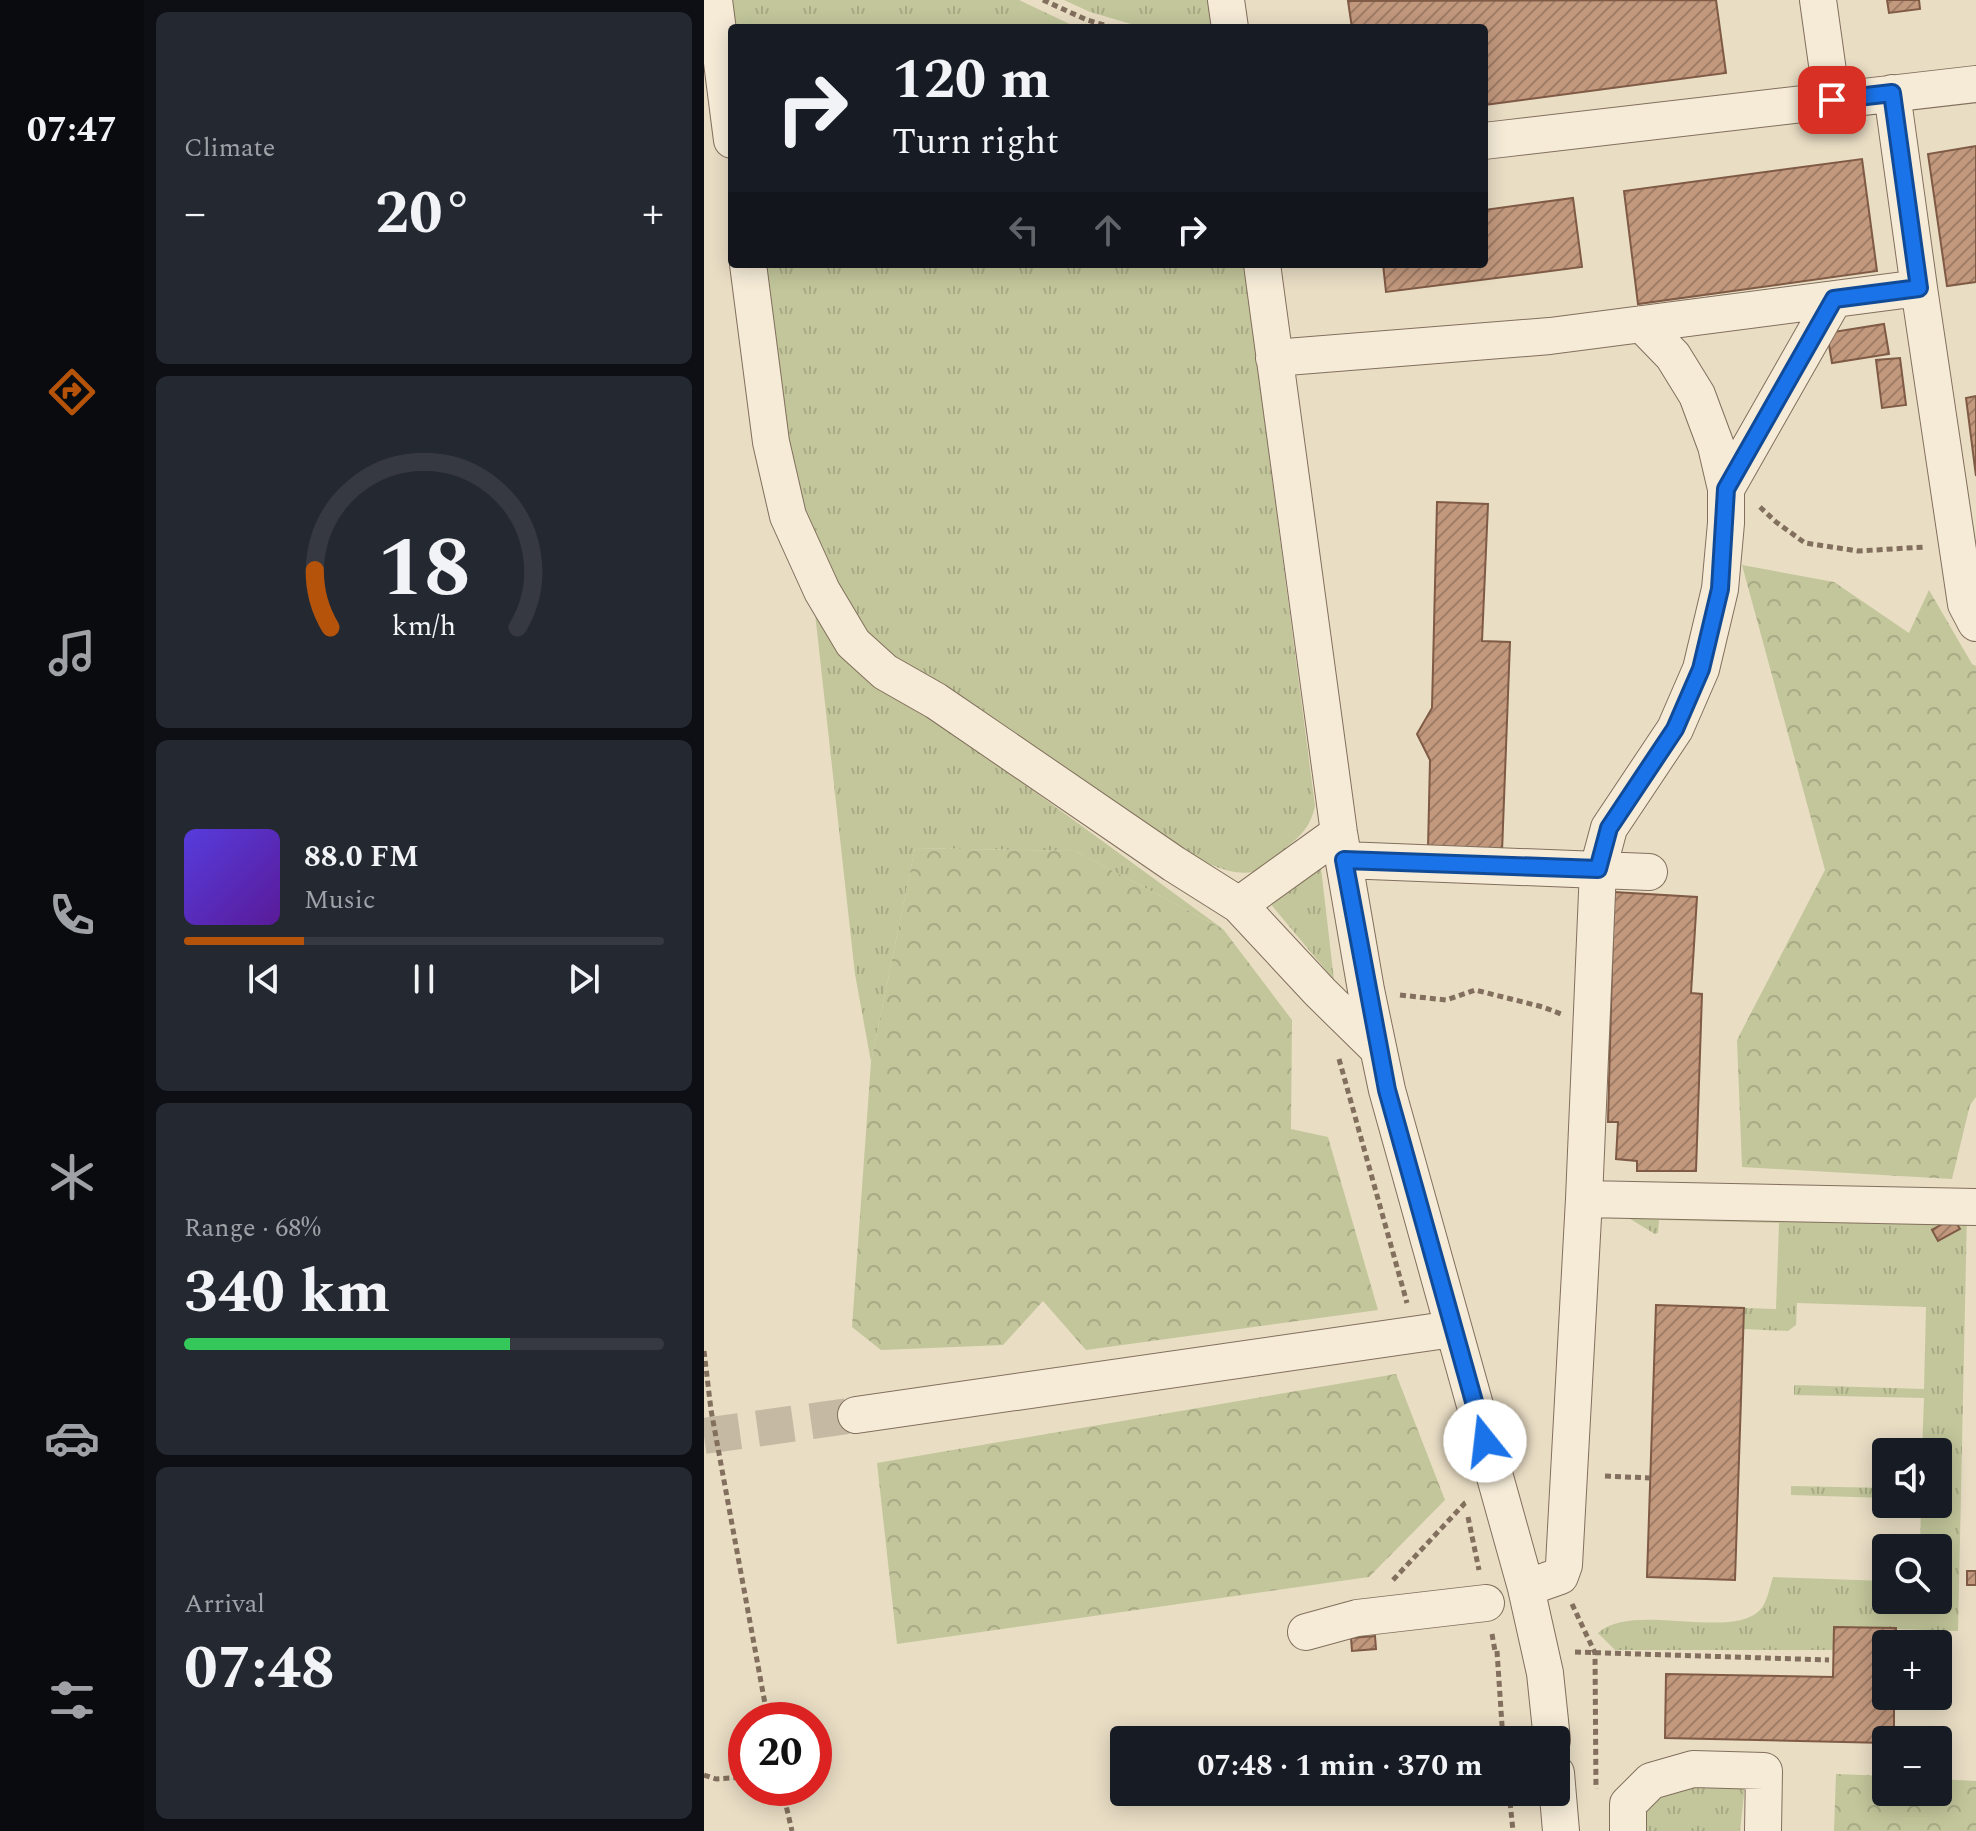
<!DOCTYPE html>
<html lang="en">
<head>
<meta charset="utf-8">
<style>
  body { margin:0; font-family:Spectral,serif; background:#242831; color:#f1f3f6; height:100vh; display:flex; flex-direction:column; font-size:30px; white-space:nowrap }
  * { box-sizing:border-box; margin:0 }
  p { font-size:26px; color:#9ea1a6 }
  .icon { flex:none; width:44px; height:44px; fill:none; stroke:currentColor; stroke-width:2; stroke-linecap:round; stroke-linejoin:round }
  .map { position:relative; flex:1; overflow:hidden }
  .details { display:flex; flex-direction:column; gap:12px; padding:12px; background:#0d0f14; width:560px }
  .details>* { flex:none }
  .guide { position:absolute; left:24px; top:24px; width:760px; height:244px; border-radius:8px; box-shadow:0 4px 20px #0003; background:#171b24; color:#f1f3f6; overflow:hidden }
  .tools { position:absolute; left:1168px; top:1438px; display:grid; gap:16px }
  .tools a { display:grid; place-items:center; width:80px; height:80px; border-radius:8px; background:#171b24; box-shadow:0 4px 20px #0003; font-size:40px }
  .speed { position:absolute; left:24px; top:1702px; display:flex; gap:16px; font-size:40px; font-weight:700; text-align:center }
  .speed>* { display:grid; place-content:center; width:104px; height:104px; border-radius:50%; background:#171b24; box-shadow:0 4px 20px #0003; line-height:1 }
  .speed .limit { border:12px solid #d22; background:#fff; color:#111 }
  .pin { position:absolute; display:grid; place-items:center; width:68px; height:68px; color:#fff; margin:-34px; border-radius:16px; box-shadow:0 4px 12px #0006 }
  .me { position:absolute; width:88px; margin:-44px; rotate:344deg; stroke-linejoin:round; filter:drop-shadow(0 0 6px #0008) }
  .turn { display:flex; align-items:center; gap:28px; height:168px; padding:0 32px; font-size:36px }
  .turn .icon { width:104px; height:104px; stroke-width:2.5 }
  .turn b { display:block; font-size:56px; line-height:68px }
  .lanes { display:flex; align-items:center; height:76px; padding:0 32px; background:#0003; justify-content:center; gap:40px; direction:ltr }
  .lanes .off { opacity:.35 }
  .big { font-size:60px; font-weight:700; line-height:1.1 }
  .details .tile { flex:1; display:flex; flex-direction:column; justify-content:center; gap:12px; min-width:0; padding:0 28px; border-radius:12px; background:#242831 }
  .details .dial { align-items:center; gap:0 }
  .dial svg { height:208px; overflow:visible; fill:none; stroke:#363941; stroke-width:7; stroke-linecap:round; text-anchor:middle }
  .dial text { fill:#f1f3f6; stroke:none }
  .song { display:flex; align-items:center; gap:24px }
  .cover { width:96px; height:96px; border-radius:12px; background:linear-gradient(135deg,hsl(250 70% 55%),hsl(270 70% 35%)) }
  .played { height:8px; border-radius:4px; background:linear-gradient(90deg,#b45309 25%,#363941 25%) }
  .keys { display:flex; justify-content:space-around; direction:ltr }
  .heat { display:flex; justify-content:space-between; align-items:center; font-size:44px; direction:ltr }
  .charge { height:12px; border-radius:6px; background:linear-gradient(90deg,#34c759 68%,#363941 0) }
  .trip { position:absolute; left:406px; top:1726px; width:460px; height:80px; border-radius:8px; background:#171b24; box-shadow:0 4px 20px #0003; font-weight:700; line-height:80px; text-align:center }
  main { display:flex; flex:1; min-height:0 }
  .dock { display:flex; flex-direction:column; width:144px; justify-content:space-around; align-items:center; background:#090b0e; color:#9ea1a6 }
  .dock .icon { width:56px; height:56px }
  .dock .on { color:#b45309 }
  .dock b { font-size:36px; color:#f1f3f6 }
  .map>svg:first-child { display:block }
  .grass { fill:url(#grass-tufts) }
  .forest { fill:url(#forest-crowns) }
  .building { fill:url(#building-hatch); stroke:#7f5a45; stroke-width:2 }
  .lines { fill:none; stroke-linecap:round; stroke-linejoin:round }
  .minor-tunnel { stroke:#c5b9a3; stroke-width:36; stroke-dasharray:36 18; stroke-linecap:butt }
  .minor-casing { stroke:#826f5d; stroke-width:38 }
  .path { stroke:#826f5d; stroke-width:5; stroke-dasharray:6 4; stroke-linecap:butt }
  .minor { stroke:#f5ebd7; stroke-width:36 }
  .route-casing { stroke:#114b97; stroke-width:20 }
  .route { stroke:#1a73e8; stroke-width:14 }
</style>
</head>
<body>
<main>
<nav class="dock">
<b>07:47</b>
<svg class="icon on" aria-label="directions" viewBox="0 0 24 24"><path d="M12 3l9 9-9 9-9-9zM9 14v-3h6M13 9l2 2-2 2"/></svg>
<svg class="icon" aria-label="music" viewBox="0 0 24 24"><path d="M9 18V5l10-2v13"/><circle cx="6" cy="18" r="3"/><circle cx="16" cy="16" r="3"/></svg>
<svg class="icon" aria-label="phone" viewBox="0 0 24 24"><path d="M5 4h4l2 5-3 2q2 4 5 5l2-3 5 2v4C11 20 4 13 5 4z"/></svg>
<svg class="icon" aria-label="climate" viewBox="0 0 24 24"><path d="M12 3v18M4 7l16 10M4 17L20 7"/></svg>
<svg class="icon" aria-label="car" viewBox="0 0 24 24"><path d="M5 17H2v-5l4-1 3-4h7l3 4 3 1v5h-3M9 17h6M6 11h13"/><circle cx="7" cy="17" r="2"/><circle cx="17" cy="17" r="2"/></svg>
<svg class="icon" aria-label="filters" viewBox="0 0 24 24"><path d="M4 7h16M4 17h16"/><circle cx="9" cy="7" r="2"/><circle cx="15" cy="17" r="2"/></svg>
</nav>
<section class="details">
<div class="tile"><p>Climate</p>
<div class="heat"><a>−</a><b class="big">20°</b><a>+</a></div>
</div>
<div class="tile dial"><svg viewBox="0 0 100 80">
<path d="M14 69A42 42 0 1 1 86 69"/>
<path d="M14 69A42 42 0 0 1 8 47" stroke="#b45309"/>
<text x="50" y="56" font-size="32" font-weight="700">18</text>
<text x="50" y="72" font-size="11">km/h</text>
</svg></div>
<div class="tile">
<div class="song"><i class="cover"></i><div><b>88.0 FM</b><p>Music</p></div></div>
<div class="played"></div>
<div class="keys"><svg class="icon" aria-label="previous" viewBox="0 0 24 24"><path d="M18 5L8 12l10 7zM5 5v14"/></svg><svg class="icon" aria-label="pause" viewBox="0 0 24 24"><path d="M8 5v14M16 5v14"/></svg><svg class="icon" aria-label="next" viewBox="0 0 24 24"><path d="M6 5l10 7-10 7zM19 5v14"/></svg></div>
</div>
<div class="tile"><p>Range · 68%</p><b class="big">340 km</b><div class="charge"></div></div>
<div class="tile"><p>Arrival</p><b class="big">07:48</b></div>
</section>
<div class="map">
<svg width="1272" height="1831" viewBox="0 0 1272 1831">
  <defs>
    <pattern id="grass-tufts" width="24" height="20" patternUnits="userSpaceOnUse" patternTransform="scale(2)"><rect width="24" height="20" fill="#c2c69a"/><path d="M3 7l-1-3M5 7V3M7 7l1-3M15 17l-1-3M17 17v-4M19 17l1-3" fill="none" stroke="#a7aa84"/></pattern>
    <pattern id="forest-crowns" width="20" height="18" patternUnits="userSpaceOnUse" patternTransform="scale(2)"><rect width="20" height="18" fill="#c2c69a"/><path d="M2 6a3 3 0 1 1 6 0M12 15a3 3 0 1 1 6 0" fill="none" stroke="#a7aa84"/></pattern>
    <pattern id="building-hatch" width="6" height="6" patternUnits="userSpaceOnUse" patternTransform="scale(2)"><rect width="6" height="6" fill="#c3997e"/><path d="M-1 1l2-2M0 6l6-6M5 7l2-2" fill="none" stroke="#9f7d67"/></pattern>
  </defs>
  <rect width="100%" height="100%" fill="#e9ddc4"/>
  <path class="grass" d="M 22,0 L 315,0 L 374,28 L 28,28 Z
    M 360,0 L 504,0 L 508,28 L 441,28 L 386,12 Z
    M 54,264 L 540,264 L 611,806 C 607,825 598,835 583,847 C 575,854 567,863 559,868 C 537,881 505,864 486,855 L 167,648 L 90,510 Z
    M 110,604 L 253,735 L 519,929 L 371,851 L 211,848 L 167,1062 L 151,974 Z
    M 617,868 L 630,980 L 565,902 Z
    M 1263,1212 L 1254,1631 L 1131,1627 L 1129,1650 L 911,1650 L 894,1633 C 929,1600 1035,1644 1059,1606 C 1064,1598 1066,1586 1069,1577 L 1182,1581 L 1182,1600 L 1234,1600 L 1234,1548 L 1216,1548 L 1217,1504 L 1234,1504 L 1234,1452 L 1218,1452 L 1220,1398 L 1090,1395 L 1090,1385 L 1220,1389 L 1222,1307 L 1093,1303 L 1092,1325 L 1084,1331 L 1039,1329 L 1040,1308 L 1072,1309 L 1075,1223 L 955,1220 L 954,1233 L 951,1234 L 918,1214 Z
    M 1087,1486 L 1182,1488 L 1182,1498 L 1087,1495 Z
    M 1041,1785 L 1036,1831 L 932,1831 L 932,1825 L 958,1786 Z"/>
  <path class="forest" d="M 1038,565 L 1130,582 L 1205,633 L 1225,590 L 1268,664 L 1272,666 L 1272,1097 L 1266,1105 L 1248,1179 L 1038,1167 L 1033,1040 L 1121,870 Z
    M 211,848 L 371,851 L 519,929 L 588,1020 L 587,1129 L 624,1137 L 674,1310 L 382,1350 L 339,1301 L 299,1345 L 177,1350 L 148,1327 L 167,1062 Z
    M 692,1374 L 741,1500 L 665,1577 L 193,1644 L 173,1463 Z
    M 1132,1774 L 1182,1776 L 1182,1792 L 1234,1792 L 1234,1779 L 1272,1781 L 1272,1831 L 1130,1831 Z"/>
  <path class="building" d="M 1012,0 L 1022,73 L 780,105 L 780,28 L 648,28 L 644,1 Z
    M 1183,0 L 1215,0 L 1216,9 L 1185,13 Z
    M 1272,146 L 1272,282 L 1243,286 L 1224,154 Z
    M 1158,159 L 1173,271 L 934,304 L 920,191 Z
    M 869,198 L 878,267 L 682,292 L 679,264 L 780,264 L 780,210 Z
    M 1180,324 L 1185,354 L 1128,363 L 1123,333 Z
    M 1196,358 L 1202,405 L 1178,408 L 1172,360 Z
    M 1272,396 L 1272,476 L 1262,398 Z
    M 733,502 L 784,504 L 778,641 L 806,642 L 798,852 L 724,849 L 726,760 L 713,734 L 728,708 Z
    M 910,892 L 993,897 L 987,993 L 998,994 L 992,1171 L 933,1171 L 933,1161 L 912,1159 L 914,1122 L 904,1122 Z
    M 1249,1218 L 1256,1229 L 1234,1241 L 1228,1230 Z
    M 952,1305 L 1040,1308 L 1031,1580 L 943,1577 Z
    M 1263,1571 L 1272,1571 L 1272,1585 L 1263,1585 Z
    M 1130,1627 L 1192,1628 L 1192,1644 L 1182,1644 L 1182,1696 L 1190,1696 L 1190,1740 L 1182,1740 L 1182,1743 L 961,1738 L 962,1674 L 1129,1677 Z
    M 671,1636 L 672,1649 L 648,1651 L 647,1638 Z"/>
  <g class="lines">
    <path class="minor-tunnel" d="M 0,1436 L 152,1415"/>
    <g class="minor-casing">
      <path id="minor" d="M 10,0 L 28,140
        M 522,0 L 526,28
        M 1114,0 L 1128,100
        M 1188,93 L 1215,288 L 1262,604 L 1272,623
        M 780,141 L 1272,84
        M 44,264 L 67,442 L 84,516 L 118,591 L 149,643 L 181,672 L 232,701 L 470,864 L 535,905 L 616,992 L 674,1049
        M 558,264 L 635,833 L 662,990 L 683,1090 L 822,1588 L 841,1673 L 848,1740
        M 570,358 L 846,336 L 1215,288
        M 1022,489 L 1130,299
        M 640,860 L 945,872
        M 535,905 L 635,833
        M 880,1199 L 894,869 L 905,828 L 971,729 L 997,669 L 1016,589 L 1022,523 L 1022,489 L 1012,446 L 993,395 L 969,356 L 938,324
        M 152,1415 L 749,1329
        M 822,1588 L 856,1576 L 860,1565 L 880,1199 L 1272,1207
        M 602,1632 L 653,1618 L 782,1603
        M 852,1773 L 857,1831
        M 924,1831 L 924,1804 L 947,1781 L 989,1769 L 1060,1771 L 1059,1831"/>
    </g>
    <path class="path" d="M 339,0 L 383,20 L 410,28
      M 1056,507 L 1072,522 L 1101,543 L 1154,551 L 1221,547
      M 696,995 L 742,1000 L 771,990 L 839,1007 L 857,1014
      M 635,1059 L 703,1303
      M 0,1351 L 7,1410 L 64,1720
      M 901,1476 L 946,1478
      M 764,1517 L 775,1570
      M 689,1580 L 761,1503 L 765,1501
      M 868,1604 L 891,1653 L 892,1789
      M 788,1634 L 791,1651
      M 793,1651 L 799,1740
      M 871,1652 L 1125,1660
      M 0,1775 L 12,1779 L 42,1777
      M 78,1788 L 88,1831
      M 805,1792 L 809,1831"/>
    <use href="#minor" class="minor"/>
  </g>
  <g class="lines">
    <g class="route-casing">
      <path id="route" d="M 781,1441 L 683,1090 L 640,860 L 894,869 L 905,828 L 971,729 L 997,669 L 1016,589 L 1022,489 L 1130,299 L 1215,288 L 1188,93 L 1128,100"/>
    </g>
    <use href="#route" class="route"/>
  </g>
</svg>
<div class="tools">
<a><svg class="icon" aria-label="sound" viewBox="0 0 24 24"><path d="M4 9h4l5-4v14l-5-4H4zM17 9q2 3 0 6"/></svg></a>
<a><svg class="icon" aria-label="search" viewBox="0 0 24 24"><circle cx="10" cy="10" r="6"/><path d="M15 15l6 6"/></svg></a>
<a>+</a>
<a>−</a>
</div>
<div class="speed"><div class="limit">20</div></div>
<div class="pin" style="left:1128px;top:100px;background:#d93025"><svg class="icon" aria-label="arrive" viewBox="0 0 24 24"><path d="M6 21V4h12l-3 4 3 4H6"/></svg></div>
<svg class="me" style="left:781px;top:1441px" viewBox="-20 -20 40 40"><circle r="19" fill="#fff"/><path d="M0-13L10 11 0 6-10 11z" fill="#1a73e8"/></svg>
<div class="trip">07:48 · 1 min · 370 m</div>
<div class="guide">
<div class="turn"><svg class="icon" aria-label="right" viewBox="0 0 24 24"><path d="M7 20v-9h11M14 6l5 5-5 5"/></svg><div><b>120 m</b>Turn right</div></div>
<div class="lanes"><svg class="icon off" aria-label="left" viewBox="0 0 24 24"><path d="M17 20v-9H6M10 6l-5 5 5 5"/></svg><svg class="icon off" aria-label="ahead" viewBox="0 0 24 24"><path d="M12 20V5M6 11l6-6 6 6"/></svg><svg class="icon" aria-label="right" viewBox="0 0 24 24"><path d="M7 20v-9h11M14 6l5 5-5 5"/></svg></div>
</div>
</div>
</main>
</body>
</html>
